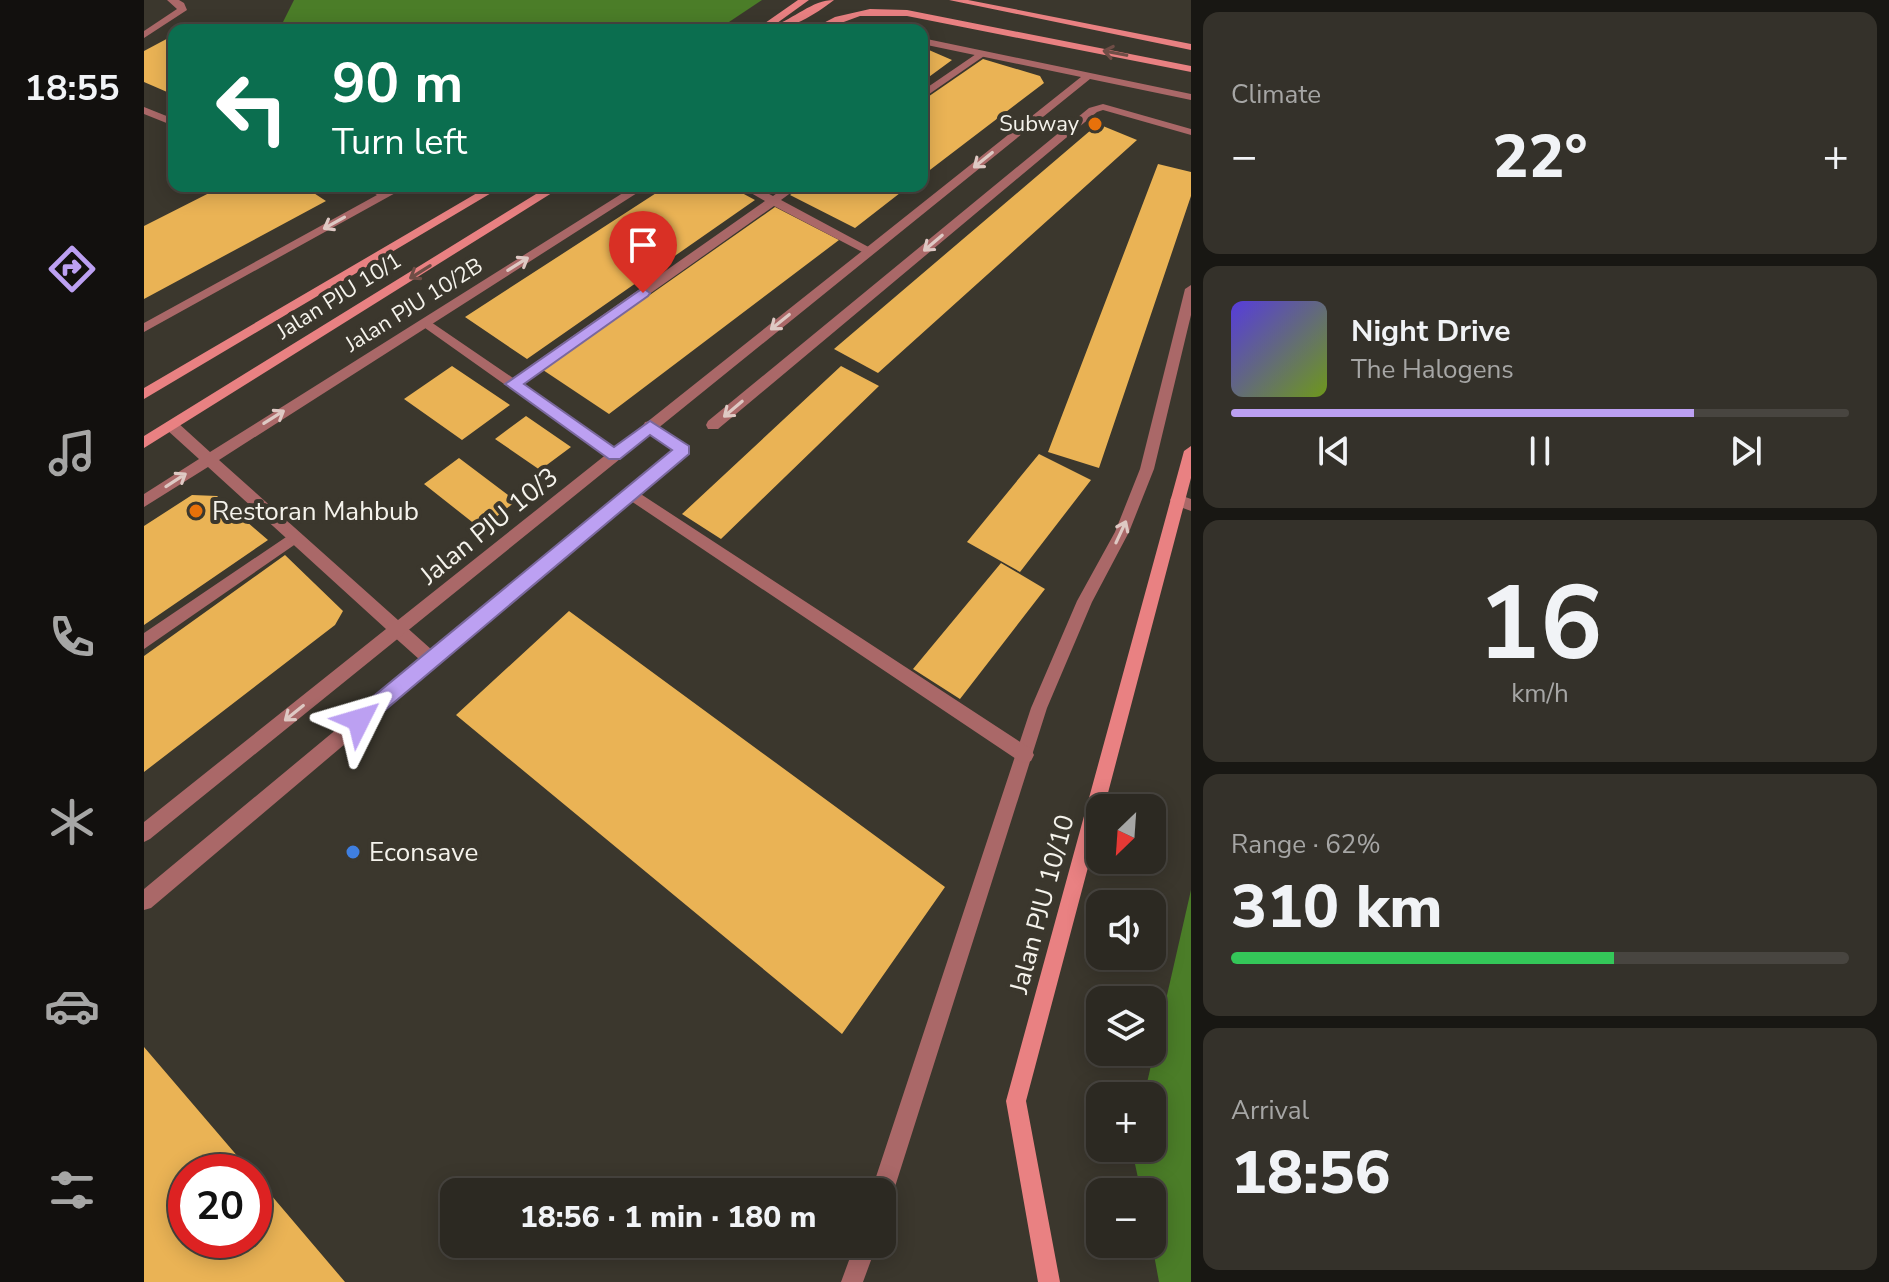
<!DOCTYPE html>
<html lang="en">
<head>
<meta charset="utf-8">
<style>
  body { margin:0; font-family:"Nunito Sans",sans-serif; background:#34312a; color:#f1f3f6; height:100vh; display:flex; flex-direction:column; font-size:30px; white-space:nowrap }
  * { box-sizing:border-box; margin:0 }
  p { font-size:26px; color:#a6a6a5 }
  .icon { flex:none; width:44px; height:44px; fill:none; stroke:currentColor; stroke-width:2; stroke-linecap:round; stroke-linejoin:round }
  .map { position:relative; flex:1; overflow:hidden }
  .panel { display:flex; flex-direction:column; gap:12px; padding:12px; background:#181713; width:698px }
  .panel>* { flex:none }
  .banner { position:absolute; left:24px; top:24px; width:760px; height:168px; border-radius:16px; box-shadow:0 4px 20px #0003,0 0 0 2px #484540; background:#0b6e4f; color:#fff; overflow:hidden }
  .needle { width:52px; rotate:205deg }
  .fabs { position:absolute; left:942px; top:794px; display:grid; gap:16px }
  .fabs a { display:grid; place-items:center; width:80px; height:80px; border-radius:16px; background:#2c2922; box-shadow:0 4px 20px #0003,0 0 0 2px #484540; font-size:40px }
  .speed { position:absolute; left:24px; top:1154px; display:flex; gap:16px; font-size:40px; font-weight:700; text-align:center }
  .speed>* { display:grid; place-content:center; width:104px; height:104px; border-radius:50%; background:#2c2922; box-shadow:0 4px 20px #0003,0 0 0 2px #484540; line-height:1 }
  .speed .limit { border:12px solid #d22; background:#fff; color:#111 }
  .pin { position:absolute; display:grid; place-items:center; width:68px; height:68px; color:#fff; margin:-82px -34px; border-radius:50% 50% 50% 0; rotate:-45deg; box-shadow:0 0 8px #0007 }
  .pin .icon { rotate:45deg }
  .me { position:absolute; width:88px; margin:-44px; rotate:50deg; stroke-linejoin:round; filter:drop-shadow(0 0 6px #0008) }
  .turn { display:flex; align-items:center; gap:28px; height:168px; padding:0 32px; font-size:36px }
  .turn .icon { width:104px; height:104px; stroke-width:2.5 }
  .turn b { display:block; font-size:56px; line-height:68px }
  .big { font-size:60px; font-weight:800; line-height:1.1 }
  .panel .tile { flex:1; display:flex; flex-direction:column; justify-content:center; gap:12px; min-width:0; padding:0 28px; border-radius:16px; background:#34312a }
  .panel .dial { align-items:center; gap:0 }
  .dial b { font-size:104px; line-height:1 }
  .song { display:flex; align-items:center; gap:24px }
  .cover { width:96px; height:96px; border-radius:12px; background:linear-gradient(135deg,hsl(250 70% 55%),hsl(80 70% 35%)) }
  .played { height:8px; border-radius:4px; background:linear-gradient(90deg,#bca0f2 75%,#484540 75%) }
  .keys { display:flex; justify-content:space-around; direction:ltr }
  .heat { display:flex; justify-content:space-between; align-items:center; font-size:44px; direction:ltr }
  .charge { height:12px; border-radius:6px; background:linear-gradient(90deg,#34c759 62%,#484540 0) }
  .trip { position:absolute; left:296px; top:1178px; width:456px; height:80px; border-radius:16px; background:#2c2922; box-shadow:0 4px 20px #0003,0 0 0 2px #484540; font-weight:800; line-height:80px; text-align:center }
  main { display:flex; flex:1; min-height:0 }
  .tab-bar { display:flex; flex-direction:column; width:144px; justify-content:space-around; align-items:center; background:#12100e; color:#a6a6a5 }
  .tab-bar .icon { width:56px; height:56px }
  .tab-bar .on { color:#bca0f2 }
  .tab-bar b { font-size:36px; color:#f1f3f6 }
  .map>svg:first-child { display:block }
  .forest { fill:#4b7d28 }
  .building { fill:#eab355 }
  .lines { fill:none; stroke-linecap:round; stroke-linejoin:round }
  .lane { fill:#aa6868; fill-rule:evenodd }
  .street { fill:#aa6868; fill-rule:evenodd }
  .secondary { fill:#e98182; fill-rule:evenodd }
  .oneway { stroke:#6f4d46 }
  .oneway2 { stroke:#dec9c4 }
  .route { fill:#bca0f2; stroke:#7a689d; stroke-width:2 }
  .food-dot { fill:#e8710a; stroke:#3b372d; stroke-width:3 }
  .shop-dot { fill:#3f7fe0; stroke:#3b372d; stroke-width:3 }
  .labels { text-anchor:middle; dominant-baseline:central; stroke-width:8; stroke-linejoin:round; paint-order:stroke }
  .far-poi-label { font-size:22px; fill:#f5f3ec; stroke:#3b372d; text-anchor:end }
  .far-street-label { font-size:22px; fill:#f5f3ec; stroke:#3b372d }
  .poi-label { font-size:26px; fill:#f5f3ec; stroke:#3b372d; text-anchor:start }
  .street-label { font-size:26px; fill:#f5f3ec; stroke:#3b372d }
</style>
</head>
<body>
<main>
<nav class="tab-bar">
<b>18:55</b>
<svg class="icon on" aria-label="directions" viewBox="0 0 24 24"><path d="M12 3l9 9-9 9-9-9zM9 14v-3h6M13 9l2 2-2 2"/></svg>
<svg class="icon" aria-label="music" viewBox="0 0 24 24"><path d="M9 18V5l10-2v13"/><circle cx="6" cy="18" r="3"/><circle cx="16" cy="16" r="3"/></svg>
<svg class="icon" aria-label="phone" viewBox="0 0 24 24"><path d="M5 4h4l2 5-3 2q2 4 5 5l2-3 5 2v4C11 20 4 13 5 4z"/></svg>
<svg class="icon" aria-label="climate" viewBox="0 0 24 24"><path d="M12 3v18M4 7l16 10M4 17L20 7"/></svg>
<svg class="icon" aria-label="car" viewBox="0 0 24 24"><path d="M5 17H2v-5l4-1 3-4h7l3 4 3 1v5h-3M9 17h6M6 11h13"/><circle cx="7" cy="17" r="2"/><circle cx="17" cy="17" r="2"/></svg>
<svg class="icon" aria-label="filters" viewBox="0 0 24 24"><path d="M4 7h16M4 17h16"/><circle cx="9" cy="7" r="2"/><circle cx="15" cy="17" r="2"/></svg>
</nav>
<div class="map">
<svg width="1047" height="1282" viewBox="0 0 1047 1282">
  <rect width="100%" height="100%" fill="#3b372d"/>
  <path class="forest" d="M 150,0 L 618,0 L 573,30 L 135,30 Z
    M 1047,890 L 1047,1282 L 1015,1282 L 1008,1244 L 1008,1192 L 997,1192 L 988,1150 L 1008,1148 L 1008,1096 L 1000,1096 Z"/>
  <path class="building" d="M 30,35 L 30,95 L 0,82 L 0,51 Z
    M 778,47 L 808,60 L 778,82 Z
    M 839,59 L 896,76 L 900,83 L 778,176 L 778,101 Z
    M 954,124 L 993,140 L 734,373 L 690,349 Z
    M 1014,164 L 1047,172 L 1047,196 L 955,468 L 904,452 Z
    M 79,186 L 159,186 L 182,201 L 0,299 L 0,226 Z
    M 523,186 L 585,186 L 611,200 L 383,359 L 321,317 Z
    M 659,186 L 765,186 L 711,228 L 646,195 Z
    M 631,207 L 695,240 L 465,414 L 399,370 Z
    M 308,366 L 366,405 L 318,440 L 260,399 Z
    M 697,366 L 735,386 L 577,539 L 538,514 Z
    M 382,416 L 427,447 L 396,470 L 351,439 Z
    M 895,454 L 947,480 L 876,572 L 823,542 Z
    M 315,458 L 372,501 L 337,529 L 280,484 Z
    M 48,495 L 73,496 L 124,540 L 0,625 L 0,526 Z
    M 141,555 L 199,611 L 191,625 L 0,772 L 0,656 Z
    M 857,563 L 901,589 L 816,699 L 769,669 Z
    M 425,611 L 801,887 L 698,1034 L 312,715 Z
    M 0,1047 L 107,1172 L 42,1172 L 42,1240 L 110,1240 L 110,1175 L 201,1282 L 0,1282 Z"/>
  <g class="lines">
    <path class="lane" d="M 23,0 L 35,0 L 40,3 L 43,10 L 0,38 L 0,31 L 33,9 Z
      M 835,52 L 843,54 L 778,99 L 778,91 Z
      M 959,104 L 1047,129 L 1047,135 L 959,110 L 953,112 L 574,429 L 564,429 L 562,425 L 564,421 L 945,108 Z
      M 0,107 L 30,119 L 30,126 L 0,114 Z
      M 218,186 L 233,186 L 242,190 L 250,186 L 264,186 L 0,332 L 0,323 L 233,195 Z
      M 595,186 L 610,186 L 629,196 L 643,186 L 656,186 L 637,200 L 732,251 L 726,255 L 722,254 L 630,206 L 378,384 L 476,451 L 478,455 L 476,459 L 466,459 L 274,323 L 280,319 L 284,320 L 369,378 L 621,201 Z
      M 1047,285 L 1047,315 L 1010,469 L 985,532 L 948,602 L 903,708 L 749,1193 L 746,1201 L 738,1204 L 738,1192 L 727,1192 L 887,708 L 933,601 L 971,532 L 996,469 L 1041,289 Z
      M 506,421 L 544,446 L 546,450 L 544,454 L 7,908 L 0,910 L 0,889 L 276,660 L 248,635 L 246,630 L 248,625 L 260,625 L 288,650 L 529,450 L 501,430 L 499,426 L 501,422 Z
      M 1033,494 L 1047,499 L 1047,511 L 1028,504 L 1026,500 L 1028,496 Z
      M 151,531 L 158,537 L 156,541 L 0,649 L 0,633 Z
      M 711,1244 L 733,1244 L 719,1282 L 697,1282 Z"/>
    <path class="street" d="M 778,38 L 1047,94 L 1047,100 L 946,79 L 6,839 L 0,842 L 0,822 L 242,629 L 64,467 L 0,507 L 0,494 L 55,459 L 23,430 L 21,426 L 23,422 L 33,422 L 66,452 L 490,186 L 504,186 L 75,460 L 254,620 L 937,77 L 778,44 Z
      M 486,487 L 887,749 L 890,755 L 887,761 L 881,763 L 875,761 L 481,497 L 479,493 Z"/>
    <path class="secondary" d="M 654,0 L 665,0 L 629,26 C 650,19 668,0 690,0 C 671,15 646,30 621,30 L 623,28 L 619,25 L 621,23 Z
      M 805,0 L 824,0 L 1047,44 L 1047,50 Z
      M 726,9 L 763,10 L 1047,66 L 1047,72 L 763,16 L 716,16 L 678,30 L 666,30 L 691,17 Z
      M 345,186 L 359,186 L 0,399 L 0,388 Z
      M 405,186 L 419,186 L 0,448 L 0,436 Z
      M 1047,446 L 1047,478 L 960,808 L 956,808 L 956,822 L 882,1101 L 916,1282 L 894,1282 L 862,1101 L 1040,451 Z"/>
  </g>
  <defs><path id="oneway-shaft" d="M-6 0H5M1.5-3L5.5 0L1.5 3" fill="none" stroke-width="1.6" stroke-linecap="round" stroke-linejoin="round" transform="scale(2)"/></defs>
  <g class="oneway">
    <use href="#oneway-shaft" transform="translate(971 53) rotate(-169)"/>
    <use href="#oneway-shaft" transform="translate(276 272) rotate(148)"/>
  </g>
  <g class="oneway2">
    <use href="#oneway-shaft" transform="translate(839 160) rotate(141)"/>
    <use href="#oneway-shaft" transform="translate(190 223) rotate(151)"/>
    <use href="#oneway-shaft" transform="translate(789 243) rotate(140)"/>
    <use href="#oneway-shaft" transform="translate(374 264) rotate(-32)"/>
    <use href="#oneway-shaft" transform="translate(636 322) rotate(141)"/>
    <use href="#oneway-shaft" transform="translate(589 409) rotate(140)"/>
    <use href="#oneway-shaft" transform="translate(130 417) rotate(-32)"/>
    <use href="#oneway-shaft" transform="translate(32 480) rotate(-33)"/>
    <use href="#oneway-shaft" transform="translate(977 532) rotate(-65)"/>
    <use href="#oneway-shaft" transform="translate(150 713) rotate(141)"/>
  </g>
  <path class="route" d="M 499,288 L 506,293 L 504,296 L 380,384 L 470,447 L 506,421 L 545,446 L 545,454 L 222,726 L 215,728 L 208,726 L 205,720 L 208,714 L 528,450 L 506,435 L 476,459 L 465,459 L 361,384 Z"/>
  <g class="food-dot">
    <circle cx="951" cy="124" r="8"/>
    <circle cx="52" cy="511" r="8"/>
  </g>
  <circle class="shop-dot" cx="209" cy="852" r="8"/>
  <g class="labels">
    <g class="far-poi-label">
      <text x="935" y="124">Subway</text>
    </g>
    <g class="far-street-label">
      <text transform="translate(195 296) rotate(-32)">Jalan PJU 10/1</text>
      <text transform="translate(270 305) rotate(-32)">Jalan PJU 10/2B</text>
    </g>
    <g class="poi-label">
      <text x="68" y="511">Restoran Mahbub</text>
      <text x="225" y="852">Econsave</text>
    </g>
    <g class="street-label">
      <text transform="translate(345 526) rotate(-39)">Jalan PJU 10/3</text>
      <text transform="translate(898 904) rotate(-75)">Jalan PJU 10/10</text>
    </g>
  </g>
</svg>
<div class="fabs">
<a><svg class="needle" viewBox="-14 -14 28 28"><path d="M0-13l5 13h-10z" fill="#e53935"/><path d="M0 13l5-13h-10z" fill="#a6a6a5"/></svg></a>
<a><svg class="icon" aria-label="sound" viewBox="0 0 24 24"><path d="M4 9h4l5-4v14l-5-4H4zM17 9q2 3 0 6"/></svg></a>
<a><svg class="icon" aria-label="layers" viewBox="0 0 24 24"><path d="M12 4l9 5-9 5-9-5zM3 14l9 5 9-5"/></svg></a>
<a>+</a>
<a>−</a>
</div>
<div class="speed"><div class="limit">20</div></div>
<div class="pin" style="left:499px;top:293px;background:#d93025"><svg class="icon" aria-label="arrive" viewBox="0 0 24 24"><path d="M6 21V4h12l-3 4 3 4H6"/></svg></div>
<svg class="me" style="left:215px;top:720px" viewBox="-20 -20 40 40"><path d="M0-17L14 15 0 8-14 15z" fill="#bca0f2" stroke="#fff" stroke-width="4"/></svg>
<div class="trip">18:56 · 1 min · 180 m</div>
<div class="banner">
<div class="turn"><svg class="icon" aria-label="left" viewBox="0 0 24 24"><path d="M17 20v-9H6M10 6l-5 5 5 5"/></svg><div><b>90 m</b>Turn left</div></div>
</div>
</div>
<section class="panel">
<div class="tile"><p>Climate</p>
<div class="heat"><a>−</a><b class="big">22°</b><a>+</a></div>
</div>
<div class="tile">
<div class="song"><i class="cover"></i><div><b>Night Drive</b><p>The Halogens</p></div></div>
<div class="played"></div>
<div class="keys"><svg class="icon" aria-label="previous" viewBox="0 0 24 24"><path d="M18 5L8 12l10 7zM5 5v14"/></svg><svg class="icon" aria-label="pause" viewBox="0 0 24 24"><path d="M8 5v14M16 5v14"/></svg><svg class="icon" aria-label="next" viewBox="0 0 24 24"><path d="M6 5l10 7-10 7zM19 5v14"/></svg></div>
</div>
<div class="tile dial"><b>16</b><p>km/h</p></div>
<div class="tile"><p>Range · 62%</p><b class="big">310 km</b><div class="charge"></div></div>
<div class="tile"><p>Arrival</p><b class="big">18:56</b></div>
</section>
</main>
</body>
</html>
